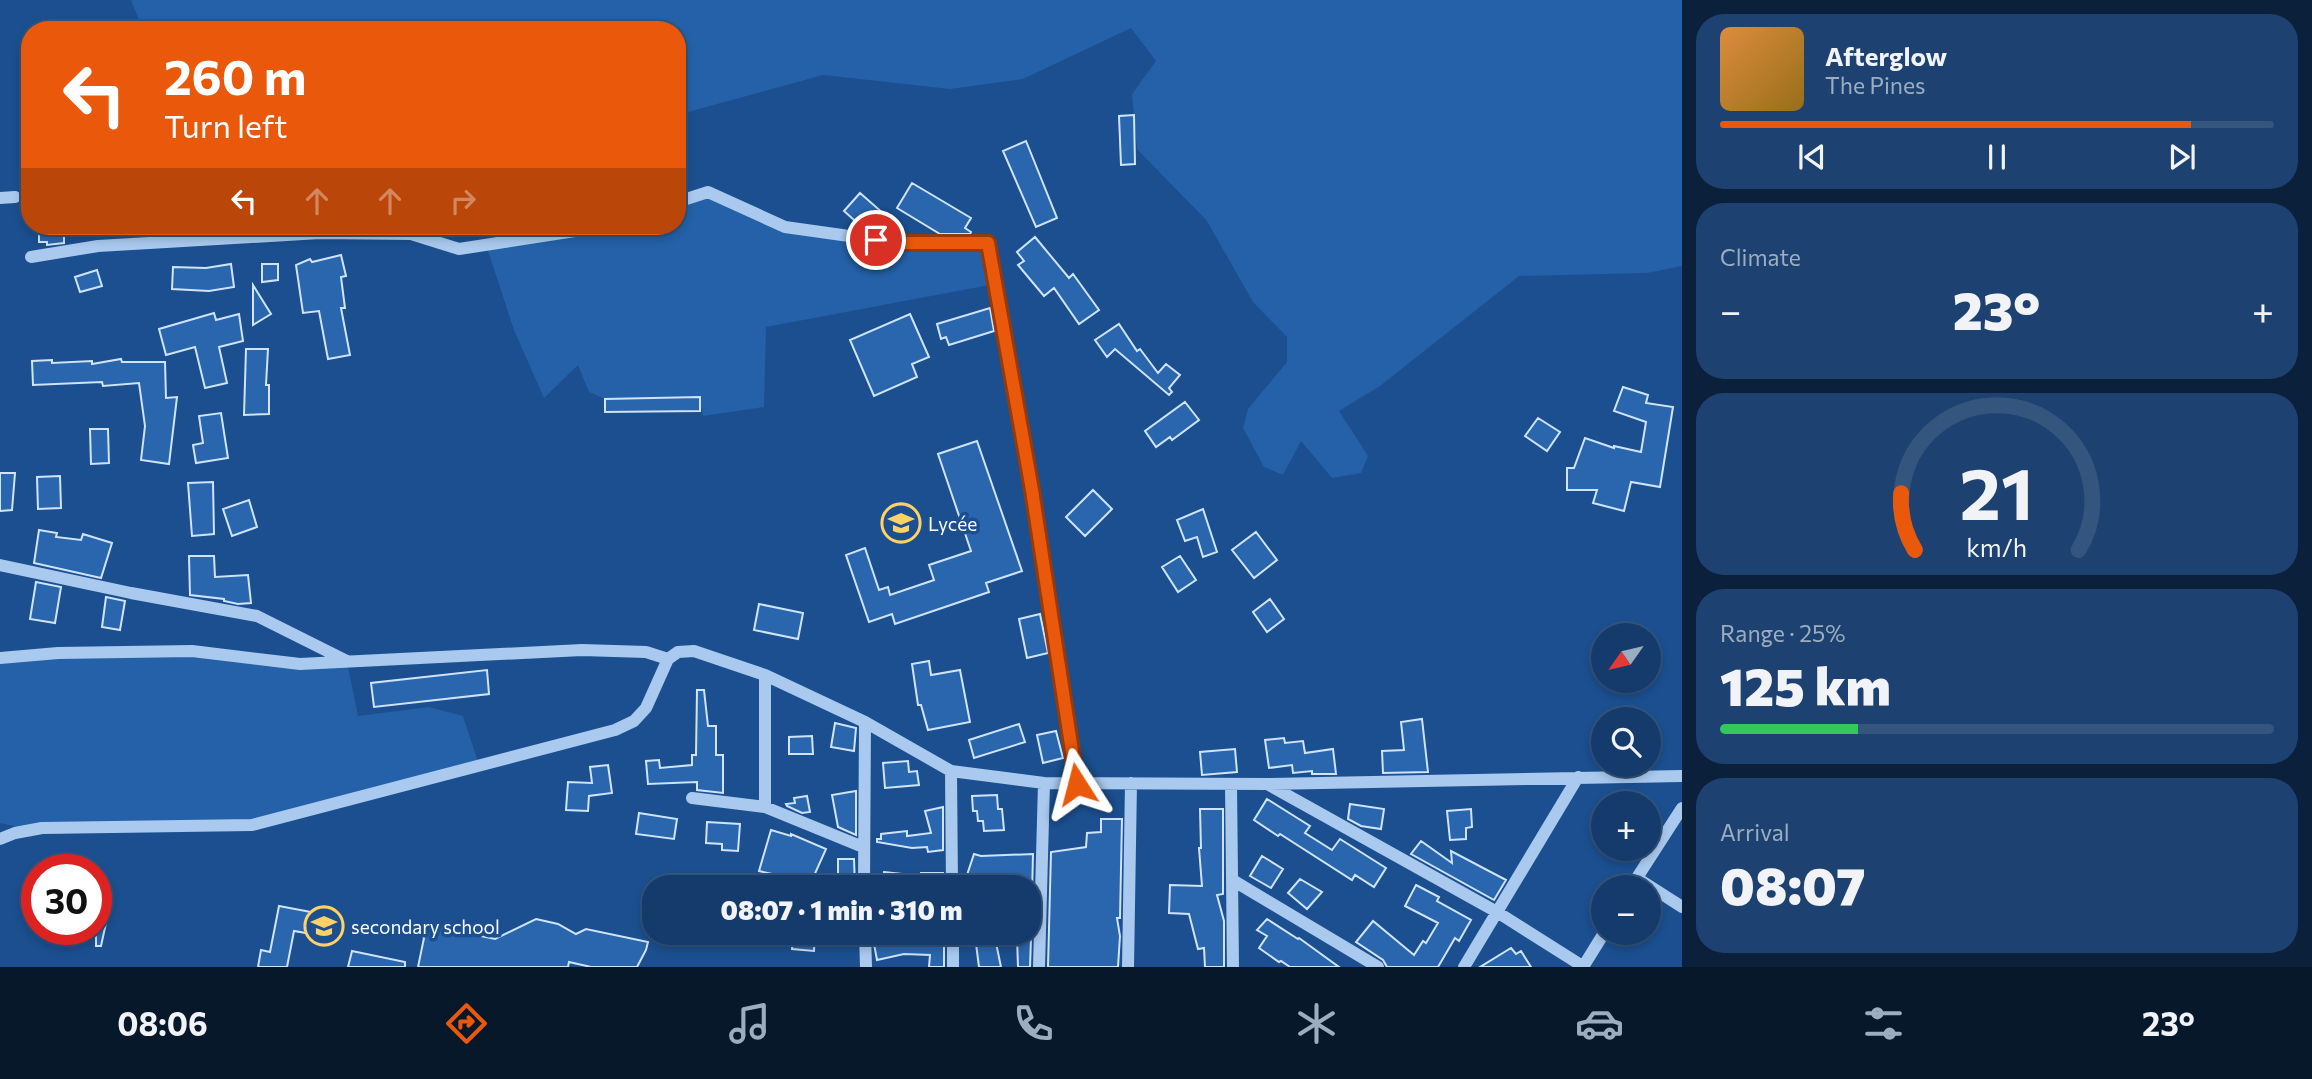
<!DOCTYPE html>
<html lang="en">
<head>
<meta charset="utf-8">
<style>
  body { margin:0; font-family:Commissioner,sans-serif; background:#1d4271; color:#f1f3f6; height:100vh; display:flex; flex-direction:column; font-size:26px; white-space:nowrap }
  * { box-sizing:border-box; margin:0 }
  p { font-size:23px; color:#9dadc1 }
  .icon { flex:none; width:38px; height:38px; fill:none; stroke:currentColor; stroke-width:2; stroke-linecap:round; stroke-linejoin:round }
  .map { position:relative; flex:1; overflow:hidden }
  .drawer { display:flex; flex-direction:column; gap:14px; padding:14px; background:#0b203b; width:630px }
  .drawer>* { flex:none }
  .top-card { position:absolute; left:21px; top:21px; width:665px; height:214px; border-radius:28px; box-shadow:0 4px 10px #0003,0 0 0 2px #33557e; background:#ea580c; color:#fff; overflow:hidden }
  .needle { width:46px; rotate:236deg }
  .buttons { position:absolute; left:1591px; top:623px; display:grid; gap:14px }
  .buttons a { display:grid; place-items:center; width:70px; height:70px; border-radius:50%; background:#143b6b; box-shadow:0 4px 10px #0003,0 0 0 2px #33557e; font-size:35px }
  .speed { position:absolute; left:21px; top:854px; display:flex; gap:14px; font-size:35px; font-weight:700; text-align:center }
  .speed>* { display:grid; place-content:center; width:91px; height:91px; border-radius:50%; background:#143b6b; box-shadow:0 4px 10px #0003,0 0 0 2px #33557e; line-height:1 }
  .speed .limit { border:10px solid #d22; background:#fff; color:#111 }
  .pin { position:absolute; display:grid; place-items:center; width:60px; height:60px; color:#fff; margin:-30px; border:4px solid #fff; border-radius:50%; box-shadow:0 2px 7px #0007 }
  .me { position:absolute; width:77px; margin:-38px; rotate:351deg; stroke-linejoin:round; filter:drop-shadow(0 0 5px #0008) }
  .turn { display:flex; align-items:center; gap:24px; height:147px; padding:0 28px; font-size:32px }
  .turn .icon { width:91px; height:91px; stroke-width:2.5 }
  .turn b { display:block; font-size:49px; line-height:60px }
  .lanes { display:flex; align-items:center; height:66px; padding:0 28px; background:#0003; justify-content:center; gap:35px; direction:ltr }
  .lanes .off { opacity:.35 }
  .big { font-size:52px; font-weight:800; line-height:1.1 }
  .drawer .tile { flex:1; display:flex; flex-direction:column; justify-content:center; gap:10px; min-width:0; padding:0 24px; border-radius:28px; background:#1d4271 }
  .drawer .dial { align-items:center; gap:0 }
  .dial svg { height:182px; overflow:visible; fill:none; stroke:#33557e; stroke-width:7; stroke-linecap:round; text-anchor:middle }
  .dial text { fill:#f1f3f6; stroke:none }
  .song { display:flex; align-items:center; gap:21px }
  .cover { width:84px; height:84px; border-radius:10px; background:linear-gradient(135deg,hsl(30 70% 55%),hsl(40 70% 35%)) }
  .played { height:7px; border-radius:4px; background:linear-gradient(90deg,#ea580c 85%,#33557e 85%) }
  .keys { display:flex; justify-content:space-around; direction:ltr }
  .heat { display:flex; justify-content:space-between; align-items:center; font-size:38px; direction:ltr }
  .charge { height:10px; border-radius:5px; background:linear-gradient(90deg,#34c759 25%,#33557e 0) }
  .trip { position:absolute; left:642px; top:875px; width:399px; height:70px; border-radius:28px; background:#143b6b; box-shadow:0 4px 10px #0003,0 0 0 2px #33557e; font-weight:800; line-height:70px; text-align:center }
  .tab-bar { display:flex; height:112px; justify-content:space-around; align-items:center; background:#08182b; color:#9dadc1 }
  .tab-bar .icon { width:49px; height:49px }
  .tab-bar .current { color:#ea580c }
  .tab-bar b { font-size:32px; color:#f1f3f6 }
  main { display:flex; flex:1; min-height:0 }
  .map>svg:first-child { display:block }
  .green { fill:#2461a8 }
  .building { fill:#2a66ad; stroke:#cfe3fa; stroke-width:2 }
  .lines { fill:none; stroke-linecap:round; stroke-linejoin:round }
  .minor { stroke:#a9c9ee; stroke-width:12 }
  .route-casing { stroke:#983908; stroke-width:18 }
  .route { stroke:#ea580c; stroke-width:12 }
  .labels { text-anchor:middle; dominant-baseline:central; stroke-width:7; stroke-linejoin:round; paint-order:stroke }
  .poi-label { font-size:19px; fill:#fff; stroke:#1b4f8f; text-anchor:start }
</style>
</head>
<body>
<main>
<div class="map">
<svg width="1682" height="967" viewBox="0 0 1682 967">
  <rect width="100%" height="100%" fill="#1b4f8f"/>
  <path class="green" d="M 131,0 L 1682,0 L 1682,266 L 1647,273 L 1519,276 L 1380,386 L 1339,411 L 1368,456 L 1361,473 L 1332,478 L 1301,441 L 1283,475 L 1264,467 L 1243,428 L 1248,409 L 1287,362 L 1287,337 L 1253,302 L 1207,221 L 1137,149 L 1132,94 L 1156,61 L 1131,28 L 1023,79 L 950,89 L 823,75 L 677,115 L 677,30 L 143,30 Z
    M 708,192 L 785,227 L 899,243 L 987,243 L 995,284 L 766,327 L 764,407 L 703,416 L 699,397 L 605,399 L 589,392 L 578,365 L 544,398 L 514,330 L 486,245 L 607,226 L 677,226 L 677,202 Z
    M 58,653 L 347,662 L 358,716 L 429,707 L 463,716 L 479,765 L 252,825 L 31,830 L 0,823 L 0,658 Z"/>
  <path class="building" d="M 1134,115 L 1135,164 L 1121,165 L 1119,116 Z
    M 1026,141 L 1057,218 L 1036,227 L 1003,151 Z
    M 912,183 L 971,218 L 965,228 L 971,232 L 970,234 L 940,234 L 897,208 Z
    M 860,193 L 884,214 L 870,230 L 864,229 L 844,211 Z
    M 39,226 L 64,226 L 64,243 L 47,245 L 47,242 L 39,242 Z
    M 1035,237 L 1069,278 L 1073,274 L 1099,310 L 1079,324 L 1054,288 L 1044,296 L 1018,265 L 1024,261 L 1017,252 Z
    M 341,255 L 346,276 L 341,277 L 345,308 L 341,308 L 350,355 L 328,359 L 319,311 L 303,313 L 296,265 L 310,259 L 312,262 Z
    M 231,264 L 234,287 L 209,291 L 172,289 L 173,267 L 206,268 Z
    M 262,264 L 278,264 L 278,280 L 262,282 Z
    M 97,270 L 102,286 L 80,292 L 75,277 Z
    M 253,285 L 271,314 L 253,325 Z
    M 990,308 L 994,331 L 949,345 L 946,337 L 941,339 L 937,324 Z
    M 214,313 L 216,320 L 239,314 L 243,341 L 219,347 L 227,383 L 205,388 L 195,347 L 166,355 L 159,329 Z
    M 910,314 L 929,357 L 912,364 L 917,377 L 874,396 L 850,340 Z
    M 1119,324 L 1137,351 L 1140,349 L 1158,373 L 1166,364 L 1180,375 L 1169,388 L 1172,392 L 1169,395 L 1115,349 L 1107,357 L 1095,340 Z
    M 246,349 L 268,349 L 266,385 L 269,385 L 269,414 L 244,415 Z
    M 121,359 L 122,362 L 165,362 L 166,398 L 177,397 L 169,464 L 141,460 L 145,426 L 139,383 L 103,386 L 102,382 L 33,385 L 32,361 L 52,360 L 52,363 L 92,361 L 92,364 Z
    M 1623,387 L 1648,395 L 1646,403 L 1673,407 L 1660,487 L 1631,482 L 1624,511 L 1593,503 L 1597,490 L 1567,490 L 1567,468 L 1574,468 L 1585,438 L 1614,448 L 1614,446 L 1641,452 L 1646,422 L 1614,411 Z
    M 700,397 L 700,411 L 605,412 L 605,399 Z
    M 1185,402 L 1199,420 L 1172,440 L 1170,437 L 1156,447 L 1145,431 Z
    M 221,413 L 228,458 L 196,463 L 193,445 L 203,443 L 199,416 Z
    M 1538,418 L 1560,432 L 1547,451 L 1525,436 Z
    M 90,429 L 108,429 L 109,463 L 91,464 Z
    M 977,441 L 1022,571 L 986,583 L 989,592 L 895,624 L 892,614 L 869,622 L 846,555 L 865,548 L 879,590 L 888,587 L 890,595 L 934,580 L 929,565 L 971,551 L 938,454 Z
    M 0,473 L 15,473 L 12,510 L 0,511 Z
    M 60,476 L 61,508 L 38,509 L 37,477 Z
    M 213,482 L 214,534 L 192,536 L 188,483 Z
    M 1093,490 L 1112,509 L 1085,536 L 1066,517 Z
    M 249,500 L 257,527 L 232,536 L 223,509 Z
    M 1203,509 L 1217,552 L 1203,557 L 1197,537 L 1185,541 L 1177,520 Z
    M 39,530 L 57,533 L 56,537 L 81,540 L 83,534 L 112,543 L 101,578 L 34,563 Z
    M 1256,532 L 1277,560 L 1254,578 L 1232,550 Z
    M 189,556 L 214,556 L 215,577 L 248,575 L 251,603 L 238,604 L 224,601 L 224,599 L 190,595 Z
    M 1180,556 L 1196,580 L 1178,592 L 1162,567 Z
    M 36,582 L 61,587 L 55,623 L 30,619 Z
    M 106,597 L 125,601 L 120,630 L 102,627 Z
    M 1270,599 L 1284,619 L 1267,632 L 1253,612 Z
    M 759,604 L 803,613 L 798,639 L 754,630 Z
    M 1040,614 L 1048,653 L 1027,658 L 1019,619 Z
    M 929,661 L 931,675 L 960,670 L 970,722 L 928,730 L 921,705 L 918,705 L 912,664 Z
    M 487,670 L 489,694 L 374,707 L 371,683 Z
    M 697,690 L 704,690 L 708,726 L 716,726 L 716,755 L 723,755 L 723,793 L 697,790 L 697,782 L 648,784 L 646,761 L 659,760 L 660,768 L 692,765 L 692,755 L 696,755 Z
    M 1422,719 L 1428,772 L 1383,773 L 1382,751 L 1404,750 L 1401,722 Z
    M 835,723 L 856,728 L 854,751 L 831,747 Z
    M 1019,724 L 1025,742 L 974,758 L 969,740 Z
    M 1056,731 L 1063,758 L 1043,763 L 1037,735 Z
    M 812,736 L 813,754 L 789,754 L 789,737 Z
    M 1284,738 L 1285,743 L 1303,741 L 1305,753 L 1333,749 L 1336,774 L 1312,774 L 1312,771 L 1293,773 L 1292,765 L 1269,768 L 1265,740 Z
    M 1235,749 L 1237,772 L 1202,775 L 1200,752 Z
    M 908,761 L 909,772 L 917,771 L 919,785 L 885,788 L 883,763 Z
    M 608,765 L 612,793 L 589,796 L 588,811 L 566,810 L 568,782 L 592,783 L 590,767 Z
    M 856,791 L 856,835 L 838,827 L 832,795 Z
    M 997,795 L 998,809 L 1002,809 L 1004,830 L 984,831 L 983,821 L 978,821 L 977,811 L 973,811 L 972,796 Z
    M 807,796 L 810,812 L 802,813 L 787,806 L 786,804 L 795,803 L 794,798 Z
    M 1267,799 L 1310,826 L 1305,833 L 1332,850 L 1340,839 L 1386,868 L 1374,887 L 1355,875 L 1352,880 L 1280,834 L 1278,836 L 1254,820 Z
    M 1350,804 L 1384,809 L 1381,829 L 1361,826 L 1348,819 Z
    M 943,807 L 943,850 L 928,852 L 927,847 L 912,848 L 877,842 L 877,839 L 881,839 L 881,834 L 907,831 L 907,836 L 931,833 L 925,811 Z
    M 1200,809 L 1223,809 L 1223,894 L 1217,895 L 1224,921 L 1224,967 L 1205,967 L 1204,948 L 1198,949 L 1189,914 L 1169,913 L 1170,885 L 1202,886 L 1199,848 L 1201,848 Z
    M 1471,809 L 1472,827 L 1466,828 L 1466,839 L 1450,840 L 1447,811 Z
    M 639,813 L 677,819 L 674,839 L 636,834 Z
    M 1101,819 L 1122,819 L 1120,918 L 1117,918 L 1120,936 L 1118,967 L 1048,967 L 1051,852 L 1086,847 L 1087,833 L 1101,832 Z
    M 707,822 L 740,824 L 738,851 L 722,850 L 722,844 L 706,843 Z
    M 771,830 L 791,836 L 791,834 L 826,849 L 809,887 L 777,887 L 781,876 L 759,871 Z
    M 1421,841 L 1452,863 L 1451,851 L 1506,880 L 1494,900 L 1411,854 Z
    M 974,854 L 981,856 L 1033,854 L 1032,895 L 1029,895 L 1029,887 L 963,887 Z
    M 1262,856 L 1283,869 L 1271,888 L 1250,876 Z
    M 838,859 L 854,859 L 855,887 L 838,887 Z
    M 884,872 L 921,876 L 921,873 L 943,873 L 943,887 L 893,887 L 894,884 L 883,884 Z
    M 1300,879 L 1322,892 L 1307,909 L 1288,893 Z
    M 1416,885 L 1439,897 L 1437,901 L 1471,920 L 1459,941 L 1455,938 L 1438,967 L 1387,967 L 1383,960 L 1356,942 L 1373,921 L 1414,955 L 1423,941 L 1426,943 L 1438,923 L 1405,906 Z
    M 279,906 L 327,915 L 323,936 L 294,931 L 287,967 L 258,967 L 261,950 L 270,952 Z
    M 96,912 L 108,914 L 101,946 L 96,946 Z
    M 536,919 L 558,924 L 576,934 L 586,929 L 648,942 L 646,950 L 637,967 L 591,967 L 569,962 L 568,967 L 418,967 L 424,938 L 422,935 L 428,925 L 495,939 Z
    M 1267,919 L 1298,939 L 1299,938 L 1339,967 L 1290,967 L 1281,961 L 1279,962 L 1259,948 L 1267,936 L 1257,930 Z
    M 794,933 L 815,933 L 814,951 L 792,949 Z
    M 883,933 L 944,933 L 944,967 L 929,967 L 930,955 L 904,954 L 877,960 L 874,944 L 884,942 Z
    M 994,933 L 1001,967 L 979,967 L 975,936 Z
    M 1017,938 L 1031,938 L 1030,967 L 1018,967 Z
    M 1511,948 L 1516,954 L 1521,951 L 1531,967 L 1480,967 Z
    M 352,951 L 405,962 L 405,967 L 348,967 Z"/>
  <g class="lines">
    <path class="minor" d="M 0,198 L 15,197
      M 677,202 L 708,192 L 785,227 L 899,243 L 987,243 L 1032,490 L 1077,784
      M 31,257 L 98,246 L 320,233 L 411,234 L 459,249 L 607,226
      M 0,565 L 131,593 L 257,616 L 347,661
      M 0,658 L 58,653 L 192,651 L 300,664 L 582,650 L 646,652 L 668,659
      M 951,771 L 952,887
      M 1231,784 L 1233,967
      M 1269,785 L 1497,912 L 1584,967
      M 692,798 L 765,807 L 863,847
      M 765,807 L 765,675
      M 0,839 L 15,833 L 42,828 L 252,825 L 615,730 L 634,721 L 646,708 L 668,659 L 678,652 L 694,651 L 765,675 L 865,722 L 951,771 L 1044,783 L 1268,784 L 1682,776
      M 1637,878 L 1682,907
      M 1234,881 L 1378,967
      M 864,887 L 865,722
      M 1631,887 L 1682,808
      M 865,933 L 866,967
      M 953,933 L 953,967
      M 1039,967 L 1044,783
      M 1128,967 L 1131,783
      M 1464,967 L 1578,777
      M 1583,967 L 1604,933"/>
  </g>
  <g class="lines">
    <g class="route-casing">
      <path id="route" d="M 876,240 L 899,243 L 988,243 L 1032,490 L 1077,784"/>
    </g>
    <use href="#route" class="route"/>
  </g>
  <defs>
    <g id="school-ring" transform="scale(2.0125)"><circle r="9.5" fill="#1b4f8f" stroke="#ffd166" stroke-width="1.5"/><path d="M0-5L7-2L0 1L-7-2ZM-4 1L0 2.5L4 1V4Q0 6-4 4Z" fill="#ffd166"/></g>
  </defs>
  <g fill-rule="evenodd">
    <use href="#school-ring" x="901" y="523"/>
    <use href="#school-ring" x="324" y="926"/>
  </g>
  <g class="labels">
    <g class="poi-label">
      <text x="928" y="523">Lycée</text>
      <text x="351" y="926">secondary school</text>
    </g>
  </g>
</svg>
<div class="buttons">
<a><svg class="needle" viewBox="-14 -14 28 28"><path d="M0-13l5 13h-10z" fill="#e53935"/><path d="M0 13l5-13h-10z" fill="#9dadc1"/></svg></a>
<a><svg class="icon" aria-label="search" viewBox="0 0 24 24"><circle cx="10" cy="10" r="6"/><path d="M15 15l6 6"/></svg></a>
<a>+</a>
<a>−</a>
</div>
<div class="speed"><div class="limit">30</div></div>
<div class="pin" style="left:876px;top:240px;background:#d93025"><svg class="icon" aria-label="arrive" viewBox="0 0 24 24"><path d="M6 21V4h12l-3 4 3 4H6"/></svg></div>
<svg class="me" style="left:1077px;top:784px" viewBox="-20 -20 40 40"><path d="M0-17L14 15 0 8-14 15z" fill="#ea580c" stroke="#fff" stroke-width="4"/></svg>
<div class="trip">08:07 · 1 min · 310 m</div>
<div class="top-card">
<div class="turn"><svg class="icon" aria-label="left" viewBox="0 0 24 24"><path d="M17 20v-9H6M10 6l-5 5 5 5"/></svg><div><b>260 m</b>Turn left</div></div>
<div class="lanes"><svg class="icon" aria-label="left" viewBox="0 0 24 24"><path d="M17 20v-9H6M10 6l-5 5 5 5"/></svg><svg class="icon off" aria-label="ahead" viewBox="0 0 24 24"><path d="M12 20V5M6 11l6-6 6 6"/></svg><svg class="icon off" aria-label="ahead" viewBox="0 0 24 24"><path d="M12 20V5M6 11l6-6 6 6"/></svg><svg class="icon off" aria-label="right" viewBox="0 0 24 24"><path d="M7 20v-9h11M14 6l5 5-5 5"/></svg></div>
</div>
</div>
<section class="drawer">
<div class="tile">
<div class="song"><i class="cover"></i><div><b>Afterglow</b><p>The Pines</p></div></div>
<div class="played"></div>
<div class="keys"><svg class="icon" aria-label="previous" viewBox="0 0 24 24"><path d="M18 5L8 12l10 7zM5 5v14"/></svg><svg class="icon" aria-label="pause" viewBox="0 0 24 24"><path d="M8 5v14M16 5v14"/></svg><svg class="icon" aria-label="next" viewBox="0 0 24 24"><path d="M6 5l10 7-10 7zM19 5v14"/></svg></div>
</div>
<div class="tile"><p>Climate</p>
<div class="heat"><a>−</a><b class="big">23°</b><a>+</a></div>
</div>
<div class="tile dial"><svg viewBox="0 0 100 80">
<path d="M14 69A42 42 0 1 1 86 69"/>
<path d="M14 69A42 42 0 0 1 8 44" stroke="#ea580c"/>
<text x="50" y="56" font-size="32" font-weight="700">21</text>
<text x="50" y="72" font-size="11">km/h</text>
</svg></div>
<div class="tile"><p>Range · 25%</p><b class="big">125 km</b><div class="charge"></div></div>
<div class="tile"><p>Arrival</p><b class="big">08:07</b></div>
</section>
</main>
<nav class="tab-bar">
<b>08:06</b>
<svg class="icon current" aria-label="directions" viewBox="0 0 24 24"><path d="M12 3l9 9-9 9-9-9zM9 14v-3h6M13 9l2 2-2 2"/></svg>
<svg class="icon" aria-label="music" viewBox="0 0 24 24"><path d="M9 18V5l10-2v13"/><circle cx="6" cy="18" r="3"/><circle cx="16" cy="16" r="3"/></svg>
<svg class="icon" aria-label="phone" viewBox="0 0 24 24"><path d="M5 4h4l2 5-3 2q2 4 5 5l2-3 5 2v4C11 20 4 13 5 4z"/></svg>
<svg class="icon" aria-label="climate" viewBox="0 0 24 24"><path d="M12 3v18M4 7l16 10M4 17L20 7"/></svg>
<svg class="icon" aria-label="car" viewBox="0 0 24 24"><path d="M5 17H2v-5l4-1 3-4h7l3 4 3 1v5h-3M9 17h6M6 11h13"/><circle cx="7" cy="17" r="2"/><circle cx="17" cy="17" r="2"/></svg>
<svg class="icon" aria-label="filters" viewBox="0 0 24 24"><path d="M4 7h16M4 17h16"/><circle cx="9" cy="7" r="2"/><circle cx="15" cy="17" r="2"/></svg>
<b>23°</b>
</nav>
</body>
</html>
